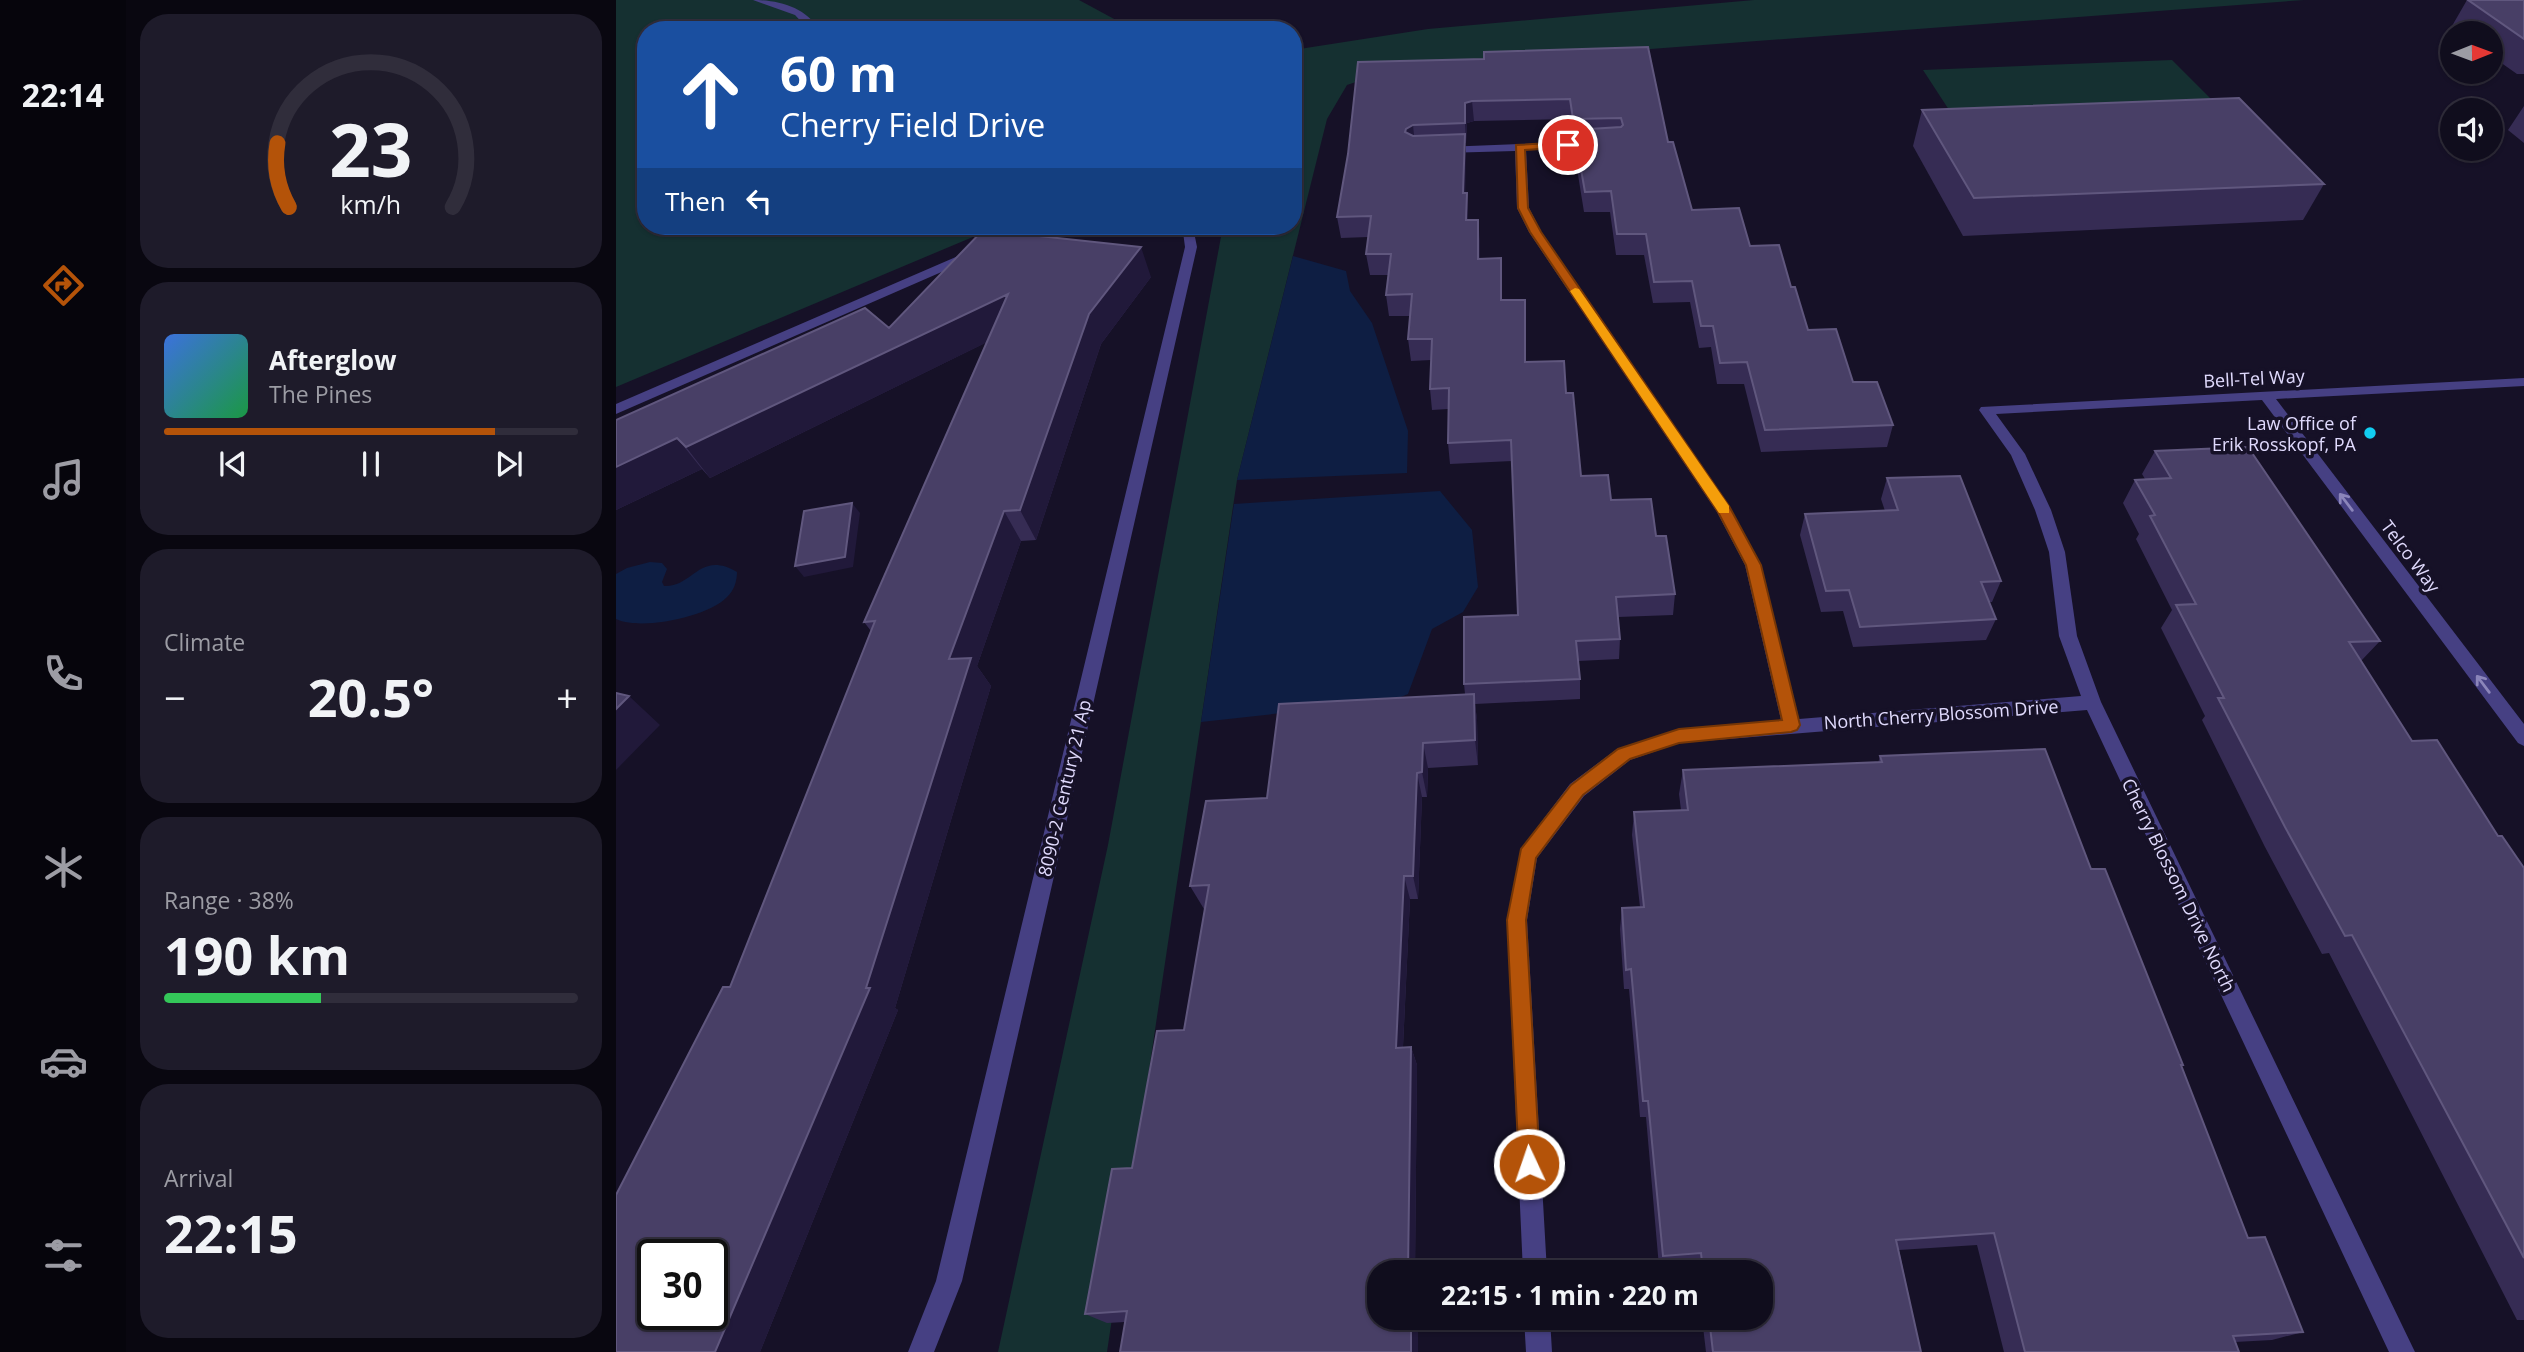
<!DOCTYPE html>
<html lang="en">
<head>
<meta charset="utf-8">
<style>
  body { margin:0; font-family:"Open Sans",sans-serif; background:#1e1b2a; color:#f1f3f6; height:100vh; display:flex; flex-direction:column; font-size:26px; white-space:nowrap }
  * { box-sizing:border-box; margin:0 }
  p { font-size:23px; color:#9c9ca4 }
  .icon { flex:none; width:38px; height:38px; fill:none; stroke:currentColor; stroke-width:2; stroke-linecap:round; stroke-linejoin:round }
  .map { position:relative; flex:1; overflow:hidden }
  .sheet { display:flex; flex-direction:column; gap:14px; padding:14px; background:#090710; width:490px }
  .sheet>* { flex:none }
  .banner { position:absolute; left:21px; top:21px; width:665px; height:214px; border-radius:28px; box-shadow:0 2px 5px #0004,0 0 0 2px #302d3b; background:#1a4fa0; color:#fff; overflow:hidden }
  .needle { width:46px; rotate:89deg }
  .fabs { position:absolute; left:1824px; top:21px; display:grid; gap:14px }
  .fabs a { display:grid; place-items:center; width:63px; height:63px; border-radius:50%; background:#100d1d; box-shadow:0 2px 5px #0004,0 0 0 2px #302d3b; font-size:35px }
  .speed { position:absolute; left:21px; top:1239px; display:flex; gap:14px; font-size:35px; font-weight:700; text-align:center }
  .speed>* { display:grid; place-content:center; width:91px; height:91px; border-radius:50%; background:#100d1d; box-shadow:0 2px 5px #0004,0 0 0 2px #302d3b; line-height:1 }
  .speed .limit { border:4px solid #111; border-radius:10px; background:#fff; color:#111 }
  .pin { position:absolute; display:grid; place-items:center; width:60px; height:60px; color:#fff; margin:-30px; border:4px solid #fff; border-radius:50%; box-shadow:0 2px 7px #0007 }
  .me { position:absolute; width:77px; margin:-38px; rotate:357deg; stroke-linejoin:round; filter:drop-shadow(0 0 5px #0008) }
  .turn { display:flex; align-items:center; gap:24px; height:147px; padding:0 28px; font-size:32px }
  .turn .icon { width:91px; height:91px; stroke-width:2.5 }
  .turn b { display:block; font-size:49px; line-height:60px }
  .then { display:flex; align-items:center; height:66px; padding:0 28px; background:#0003; gap:14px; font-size:26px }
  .big { font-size:52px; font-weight:700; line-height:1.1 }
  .sheet .widget { flex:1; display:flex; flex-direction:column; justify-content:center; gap:10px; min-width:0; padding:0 24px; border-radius:28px; background:#1e1b2a }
  .sheet .dial { align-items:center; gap:0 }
  .dial svg { height:182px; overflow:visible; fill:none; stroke:#302d3b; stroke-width:7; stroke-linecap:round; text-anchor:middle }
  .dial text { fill:#f1f3f6; stroke:none }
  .song { display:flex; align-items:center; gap:21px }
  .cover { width:84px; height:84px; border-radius:10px; background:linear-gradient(135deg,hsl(220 70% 55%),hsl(140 70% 35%)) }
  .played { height:7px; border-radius:4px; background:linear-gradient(90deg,#b45309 80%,#302d3b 80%) }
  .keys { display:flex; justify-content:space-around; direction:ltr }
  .heat { display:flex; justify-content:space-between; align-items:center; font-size:38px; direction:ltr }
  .charge { height:10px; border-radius:5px; background:linear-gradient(90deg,#34c759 38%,#302d3b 0) }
  .trip { position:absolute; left:751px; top:1260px; width:406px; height:70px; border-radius:28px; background:#100d1d; box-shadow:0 2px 5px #0004,0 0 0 2px #302d3b; font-weight:700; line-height:70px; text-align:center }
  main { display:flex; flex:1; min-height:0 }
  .tabs { display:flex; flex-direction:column; width:126px; justify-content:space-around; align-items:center; background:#06050c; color:#9c9ca4 }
  .tabs .icon { width:49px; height:49px }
  .tabs .active { color:#b45309 }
  .tabs b { font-size:32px; color:#f1f3f6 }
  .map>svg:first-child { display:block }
  .green { fill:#153031 }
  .water { fill:#0e1e43 }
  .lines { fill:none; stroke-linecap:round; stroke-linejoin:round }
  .minor { fill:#464083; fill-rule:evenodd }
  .wall { fill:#362c54 }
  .shaded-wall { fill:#21193a }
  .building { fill:#483f66; stroke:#60577e; stroke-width:2; fill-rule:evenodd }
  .oneway { stroke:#8b85ba }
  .route { fill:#b45309; stroke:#753606; stroke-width:2 }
  .slow { fill:#f59e0b }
  .poi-dot { fill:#12cdf0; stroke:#161127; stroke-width:2.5 }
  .labels { text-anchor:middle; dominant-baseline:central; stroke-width:7; stroke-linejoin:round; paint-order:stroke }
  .street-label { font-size:18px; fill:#e0dafd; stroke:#161127 }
  .poi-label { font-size:18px; fill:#e0dafd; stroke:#161127; text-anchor:end }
</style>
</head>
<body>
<main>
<nav class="tabs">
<b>22:14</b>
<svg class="icon active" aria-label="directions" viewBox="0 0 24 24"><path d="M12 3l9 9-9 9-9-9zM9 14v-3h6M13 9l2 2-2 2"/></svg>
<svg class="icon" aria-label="music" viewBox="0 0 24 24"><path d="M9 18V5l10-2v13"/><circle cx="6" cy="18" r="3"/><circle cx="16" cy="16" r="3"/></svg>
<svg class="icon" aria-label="phone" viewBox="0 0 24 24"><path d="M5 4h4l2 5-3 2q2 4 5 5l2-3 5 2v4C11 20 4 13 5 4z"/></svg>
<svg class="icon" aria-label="climate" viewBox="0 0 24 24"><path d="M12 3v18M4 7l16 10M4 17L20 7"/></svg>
<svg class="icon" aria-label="car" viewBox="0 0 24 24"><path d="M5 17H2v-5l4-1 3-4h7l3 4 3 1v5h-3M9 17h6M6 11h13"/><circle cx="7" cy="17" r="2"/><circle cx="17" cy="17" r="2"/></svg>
<svg class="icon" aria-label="filters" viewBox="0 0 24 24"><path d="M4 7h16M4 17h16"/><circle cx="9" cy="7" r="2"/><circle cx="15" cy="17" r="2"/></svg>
</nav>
<section class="sheet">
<div class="widget dial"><svg viewBox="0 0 100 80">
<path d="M14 69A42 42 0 1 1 86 69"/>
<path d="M14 69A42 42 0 0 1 9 41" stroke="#b45309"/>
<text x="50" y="56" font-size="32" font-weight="700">23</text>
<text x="50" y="72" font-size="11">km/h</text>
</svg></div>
<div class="widget">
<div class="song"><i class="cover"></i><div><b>Afterglow</b><p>The Pines</p></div></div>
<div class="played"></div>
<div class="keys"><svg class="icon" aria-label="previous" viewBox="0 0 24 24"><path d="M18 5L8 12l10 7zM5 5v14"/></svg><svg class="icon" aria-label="pause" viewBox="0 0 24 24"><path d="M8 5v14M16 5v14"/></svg><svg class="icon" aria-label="next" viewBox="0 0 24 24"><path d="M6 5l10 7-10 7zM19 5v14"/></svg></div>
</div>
<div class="widget"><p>Climate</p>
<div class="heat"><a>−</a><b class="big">20.5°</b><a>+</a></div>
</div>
<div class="widget"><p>Range · 38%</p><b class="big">190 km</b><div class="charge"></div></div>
<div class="widget"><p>Arrival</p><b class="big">22:15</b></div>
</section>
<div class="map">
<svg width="1908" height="1352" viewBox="0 0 1908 1352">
  <rect width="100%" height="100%" fill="#161127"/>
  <path class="green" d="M 0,0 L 463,0 L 500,20 L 531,30 L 30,30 L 30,226 L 383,226 L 0,387 Z
    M 1138,0 L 1688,0 L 781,68 L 731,85 L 711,119 L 621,480 L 491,1352 L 382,1352 L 492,845 L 607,226 L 677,226 L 677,50 L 812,29 Z
    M 1556,60 L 1598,102 L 1335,113 L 1307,70 Z"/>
  <path class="water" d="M 677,256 L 730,271 L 734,291 L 756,323 L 792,431 L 791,473 L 621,480 Z
    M 824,491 L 856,530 L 862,587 L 847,612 L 816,629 L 792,694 L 775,701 L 585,722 L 618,504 Z
    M 34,562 L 46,563 L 51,569 L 46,582 L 48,586 C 77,588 83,550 121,572 C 121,581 118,591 111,597 C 92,617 24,631 0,619 L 0,574 L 11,568 Z"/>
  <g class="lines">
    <path class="minor" d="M 137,0 C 162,0 190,7 203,30 L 193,30 L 179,15 Z
      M 982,141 L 987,144 L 986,146 L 910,150 L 913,208 L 925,232 L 1113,506 L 1145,565 L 1183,719 L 1465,696 L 1443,636 L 1433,552 L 1419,510 L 1395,455 L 1363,410 L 1365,407 L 1908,378 L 1908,386 L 1660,399 L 1908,724 L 1908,746 L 1902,743 L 1646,400 L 1380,414 L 1409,454 L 1435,510 L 1449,552 L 1461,636 L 1485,702 L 1799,1352 L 1773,1352 L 1471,710 L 1063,743 L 1014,760 L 968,796 L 921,858 L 911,920 L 931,1272 L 907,1272 L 891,920 L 905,849 L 954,784 L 1001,749 L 1063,729 L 1165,720 L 1129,565 L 1101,512 L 913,232 L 901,208 L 899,151 L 828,153 L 823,150 L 828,147 Z
      M 412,226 L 428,226 L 386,246 L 376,243 Z
      M 558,226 L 577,227 L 581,247 L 346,1281 L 318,1352 L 292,1352 L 320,1281 L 569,247 L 567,232 Z
      M 356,250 L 360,251 L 360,257 L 0,414 L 0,404 Z
      M 908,1318 L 934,1318 L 936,1352 L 910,1352 Z"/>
  </g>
  <path class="wall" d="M 1851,0 L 1908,0 L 1908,74 L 1901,74 L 1874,55 L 1874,33 L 1845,33 L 1836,26 Z
    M 1032,47 L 1052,142 L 1076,210 L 1134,246 L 1175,287 L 1192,330 L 1237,382 L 1277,425 L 1271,447 L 1145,452 L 1128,384 L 1101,384 L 1095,347 L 1083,348 L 1074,302 L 1037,303 L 1028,255 L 1000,255 L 994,212 L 968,212 L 958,150 L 958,139 L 957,139 L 954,119 L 858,121 L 851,123 L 850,143 L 849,143 L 849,193 L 851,193 L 852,220 L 864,241 L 864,259 L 886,279 L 886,300 L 909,321 L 910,362 L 950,393 L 965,476 L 1040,536 L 1059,594 L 1057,615 L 1002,617 L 1004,639 L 1003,659 L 962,661 L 964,679 L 964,699 L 859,704 L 861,720 L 862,765 L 812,768 L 811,797 L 806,797 L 802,899 L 794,899 L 787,1047 L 795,1047 L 801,1065 L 799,1272 L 763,1272 L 763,1318 L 798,1318 L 798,1320 L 802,1326 L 802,1352 L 504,1352 L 509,1322 L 491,1323 L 469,1314 L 516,1168 L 568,1030 L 589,909 L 588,909 L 574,886 L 651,798 L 849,694 L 848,684 L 902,615 L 896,461 L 834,464 L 832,443 L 832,409 L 816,410 L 814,389 L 815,360 L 795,361 L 792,339 L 794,316 L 773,316 L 770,295 L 772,275 L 754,275 L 750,254 L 752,237 L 725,238 L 721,217 L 732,154 L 868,59 Z
    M 1908,106 L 1908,143 L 1892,130 Z
    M 1306,110 L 1708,184 L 1687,220 L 1347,236 L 1297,146 Z
    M 535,277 L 485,344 L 420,540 L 405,541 L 361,666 L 375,686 L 279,1008 L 282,1010 L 144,1352 L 0,1352 L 114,987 L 255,631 L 248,622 L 371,342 L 94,478 L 86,469 L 0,510 L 0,420 L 273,328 Z
    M 1539,451 L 1764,641 L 1745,661 L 1796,741 L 1882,836 L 1908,868 L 1908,1320 L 1901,1320 L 1713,953 L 1706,954 L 1649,847 L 1586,720 L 1589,716 L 1545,628 L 1556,610 L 1520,539 L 1523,534 L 1507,503 L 1519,480 L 1529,479 L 1526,474 Z
    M 1271,478 L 1385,581 L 1376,602 L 1373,602 L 1380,619 L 1370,640 L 1237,647 L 1227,611 L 1205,612 L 1184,535 L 1189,514 L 1269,511 L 1265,499 Z
    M 1264,756 L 1475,869 L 1567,1065 L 1565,1067 L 1632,1238 L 1687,1332 L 1656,1340 L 1619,1342 L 1623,1352 L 1388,1352 L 1361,1245 L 1283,1250 L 1305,1352 L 1090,1352 L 1086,1318 L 1144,1318 L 1144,1272 L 1080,1272 L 1079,1264 L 1043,1267 L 1030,1117 L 1024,1117 L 1013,989 L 1008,989 L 1004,929 L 1006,908 L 1024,907 L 1016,835 L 1018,812 L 1065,810 L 1063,794 L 1067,770 L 1262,763 Z"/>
  <path class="shaded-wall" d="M 856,101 L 858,121 L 851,123 L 850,143 L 849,123 L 849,103 Z
    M 797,125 L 799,145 L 789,132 L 790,129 Z
    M 849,134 L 850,155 L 849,213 L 847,193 Z
    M 851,193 L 852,213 L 852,241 L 850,220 Z
    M 862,220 L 864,241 L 864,280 L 862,259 Z
    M 525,247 L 535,277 L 485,344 L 420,540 L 404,510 L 473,314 Z
    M 392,294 L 406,325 L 94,478 L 70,447 Z
    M 61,438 L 86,469 L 0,510 L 0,467 Z
    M 236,503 L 244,513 L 237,567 L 188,577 L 179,566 Z
    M 388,511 L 405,541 L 361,666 L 375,686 L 279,1008 L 282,1010 L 144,1352 L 99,1352 L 250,988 L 333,659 Z
    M 858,694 L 861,720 L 862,765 L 859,740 Z
    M 13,696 L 44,725 L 0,770 L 0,709 Z
    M 807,743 L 812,768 L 811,797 L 806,772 Z
    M 801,773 L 806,797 L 802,899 L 797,876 Z
    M 788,876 L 794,899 L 786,1066 L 780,1048 Z
    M 795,1047 L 801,1065 L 799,1272 L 792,1272 Z
    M 791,1318 L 798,1318 L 798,1320 L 802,1326 L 802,1352 L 795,1352 Z"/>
  <path class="building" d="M 1852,0 L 1908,0 L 1908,39 Z
    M 1032,47 L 1052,142 L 1057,142 L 1076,210 L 1123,208 L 1134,246 L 1163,245 L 1175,287 L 1179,287 L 1192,330 L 1220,329 L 1237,382 L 1261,382 L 1277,425 L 1149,430 L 1131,362 L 1104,363 L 1097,326 L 1085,326 L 1076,281 L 1038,282 L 1030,234 L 1001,234 L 995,191 L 969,192 L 958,130 L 1005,127 L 1007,125 L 1005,118 L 957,119 L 954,99 L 856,101 L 849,103 L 849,123 L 797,125 L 790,129 L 789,132 L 797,136 L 849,134 L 847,193 L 851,193 L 850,220 L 862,220 L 862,259 L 885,258 L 885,300 L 909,300 L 909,362 L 948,361 L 950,393 L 957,393 L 965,476 L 992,475 L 995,500 L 1035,499 L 1040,536 L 1050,536 L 1059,594 L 1000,597 L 1004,639 L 960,641 L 964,679 L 848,684 L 848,617 L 902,615 L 895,440 L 832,443 L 833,388 L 814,389 L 816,339 L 792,339 L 796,294 L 770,295 L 775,254 L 750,254 L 755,216 L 721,217 L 732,154 L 742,62 L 868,59 L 868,52 Z
    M 1623,98 L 1708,184 L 1358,198 L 1306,110 Z
    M 367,230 L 525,247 L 473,314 L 404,510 L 388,511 L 333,659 L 355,658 L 250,988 L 254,988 L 99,1352 L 0,1352 L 0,1195 L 107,987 L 114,987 L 259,621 L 248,622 L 392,294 L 70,447 L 61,438 L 0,467 L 0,420 L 249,308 L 273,328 ZM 37,1255 L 96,1255 L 96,1314 L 37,1314 Z
    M 1632,447 L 1764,641 L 1733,642 L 1796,741 L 1821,740 L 1882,836 L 1886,836 L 1908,868 L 1908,1258 L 1736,935 L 1729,936 L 1669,827 L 1602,698 L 1608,698 L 1560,605 L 1580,604 L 1534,516 L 1539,515 L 1519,480 L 1555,478 L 1539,451 Z
    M 1344,476 L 1385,581 L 1365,582 L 1380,619 L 1244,627 L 1233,590 L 1210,591 L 1189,514 L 1282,510 L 1271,478 Z
    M 236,503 L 229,557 L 179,566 L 188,511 Z
    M 0,693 L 13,696 L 0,709 Z
    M 858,694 L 859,740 L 807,743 L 806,772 L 801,773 L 797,876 L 788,876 L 780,1048 L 795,1047 L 792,1272 L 763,1272 L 763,1318 L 795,1318 L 795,1352 L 504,1352 L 511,1311 L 469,1314 L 496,1169 L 516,1168 L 541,1031 L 568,1030 L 593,885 L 574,886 L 590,801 L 651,798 L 663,704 Z
    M 1429,749 L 1475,869 L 1489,869 L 1567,1065 L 1565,1065 L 1632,1238 L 1649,1237 L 1687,1332 L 1617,1336 L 1623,1352 L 1409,1352 L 1378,1233 L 1280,1240 L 1305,1352 L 1097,1352 L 1093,1318 L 1144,1318 L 1144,1272 L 1087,1272 L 1085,1253 L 1047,1256 L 1032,1101 L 1027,1101 L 1015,969 L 1010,970 L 1006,908 L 1028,907 L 1018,812 L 1072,810 L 1067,770 L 1266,762 L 1264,756 Z"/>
  <defs><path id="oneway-shaft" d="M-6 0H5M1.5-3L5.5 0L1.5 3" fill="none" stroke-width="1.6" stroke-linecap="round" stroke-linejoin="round" transform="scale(1.75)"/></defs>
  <g class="oneway">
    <use href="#oneway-shaft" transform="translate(1730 502) rotate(-127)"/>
    <use href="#oneway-shaft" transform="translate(1867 684) rotate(-127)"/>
  </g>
  <path class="route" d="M 952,142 L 957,145 L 955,147 L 909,150 L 912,208 L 925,232 L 1113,506 L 1145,565 L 1184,725 L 1181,730 L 1175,732 L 1063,743 L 1014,759 L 967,795 L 920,858 L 910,920 L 924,1164 L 921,1172 L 913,1175 L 906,1172 L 903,1164 L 891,920 L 905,849 L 955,785 L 1002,749 L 1063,729 L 1166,720 L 1130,565 L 1102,512 L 914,232 L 902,208 L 900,145 Z"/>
  <path class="slow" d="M 959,288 L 963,289 L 1113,506 L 1113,513 L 1103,513 L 954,291 Z"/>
  <circle class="poi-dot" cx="1754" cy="433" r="7"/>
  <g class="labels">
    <g class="street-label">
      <text transform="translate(1638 378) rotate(-3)">Bell-Tel Way</text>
      <text transform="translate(1795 556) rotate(53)">Telco Way</text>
      <text transform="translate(1325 714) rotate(-4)">North Cherry Blossom Drive</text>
      <text transform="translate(448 788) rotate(-77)">8090-2 Century 21 Ap</text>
      <text transform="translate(1563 885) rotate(64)">Cherry Blossom Drive North</text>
    </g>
    <g class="poi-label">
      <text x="1740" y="423">Law Office of<tspan x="1740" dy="21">Erik Rosskopf, PA</tspan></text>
    </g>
  </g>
</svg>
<div class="fabs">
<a><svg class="needle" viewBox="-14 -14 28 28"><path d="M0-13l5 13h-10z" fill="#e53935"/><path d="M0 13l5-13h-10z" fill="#9c9ca4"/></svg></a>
<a><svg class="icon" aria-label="sound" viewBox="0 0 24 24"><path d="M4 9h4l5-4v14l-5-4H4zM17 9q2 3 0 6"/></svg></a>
</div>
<div class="speed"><div class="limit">30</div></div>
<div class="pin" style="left:952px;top:145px;background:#d93025"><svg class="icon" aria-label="arrive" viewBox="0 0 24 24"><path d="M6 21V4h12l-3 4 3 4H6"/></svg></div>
<svg class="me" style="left:913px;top:1164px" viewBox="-20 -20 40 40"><circle r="17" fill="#b45309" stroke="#fff" stroke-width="3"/><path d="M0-11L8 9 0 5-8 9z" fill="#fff"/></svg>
<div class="trip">22:15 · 1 min · 220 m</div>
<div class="banner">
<div class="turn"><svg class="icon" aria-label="ahead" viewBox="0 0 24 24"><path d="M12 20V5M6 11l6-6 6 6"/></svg><div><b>60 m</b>Cherry Field Drive</div></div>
<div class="then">Then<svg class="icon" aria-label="left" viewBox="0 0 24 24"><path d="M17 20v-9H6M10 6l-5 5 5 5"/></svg></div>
</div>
</div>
</main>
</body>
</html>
